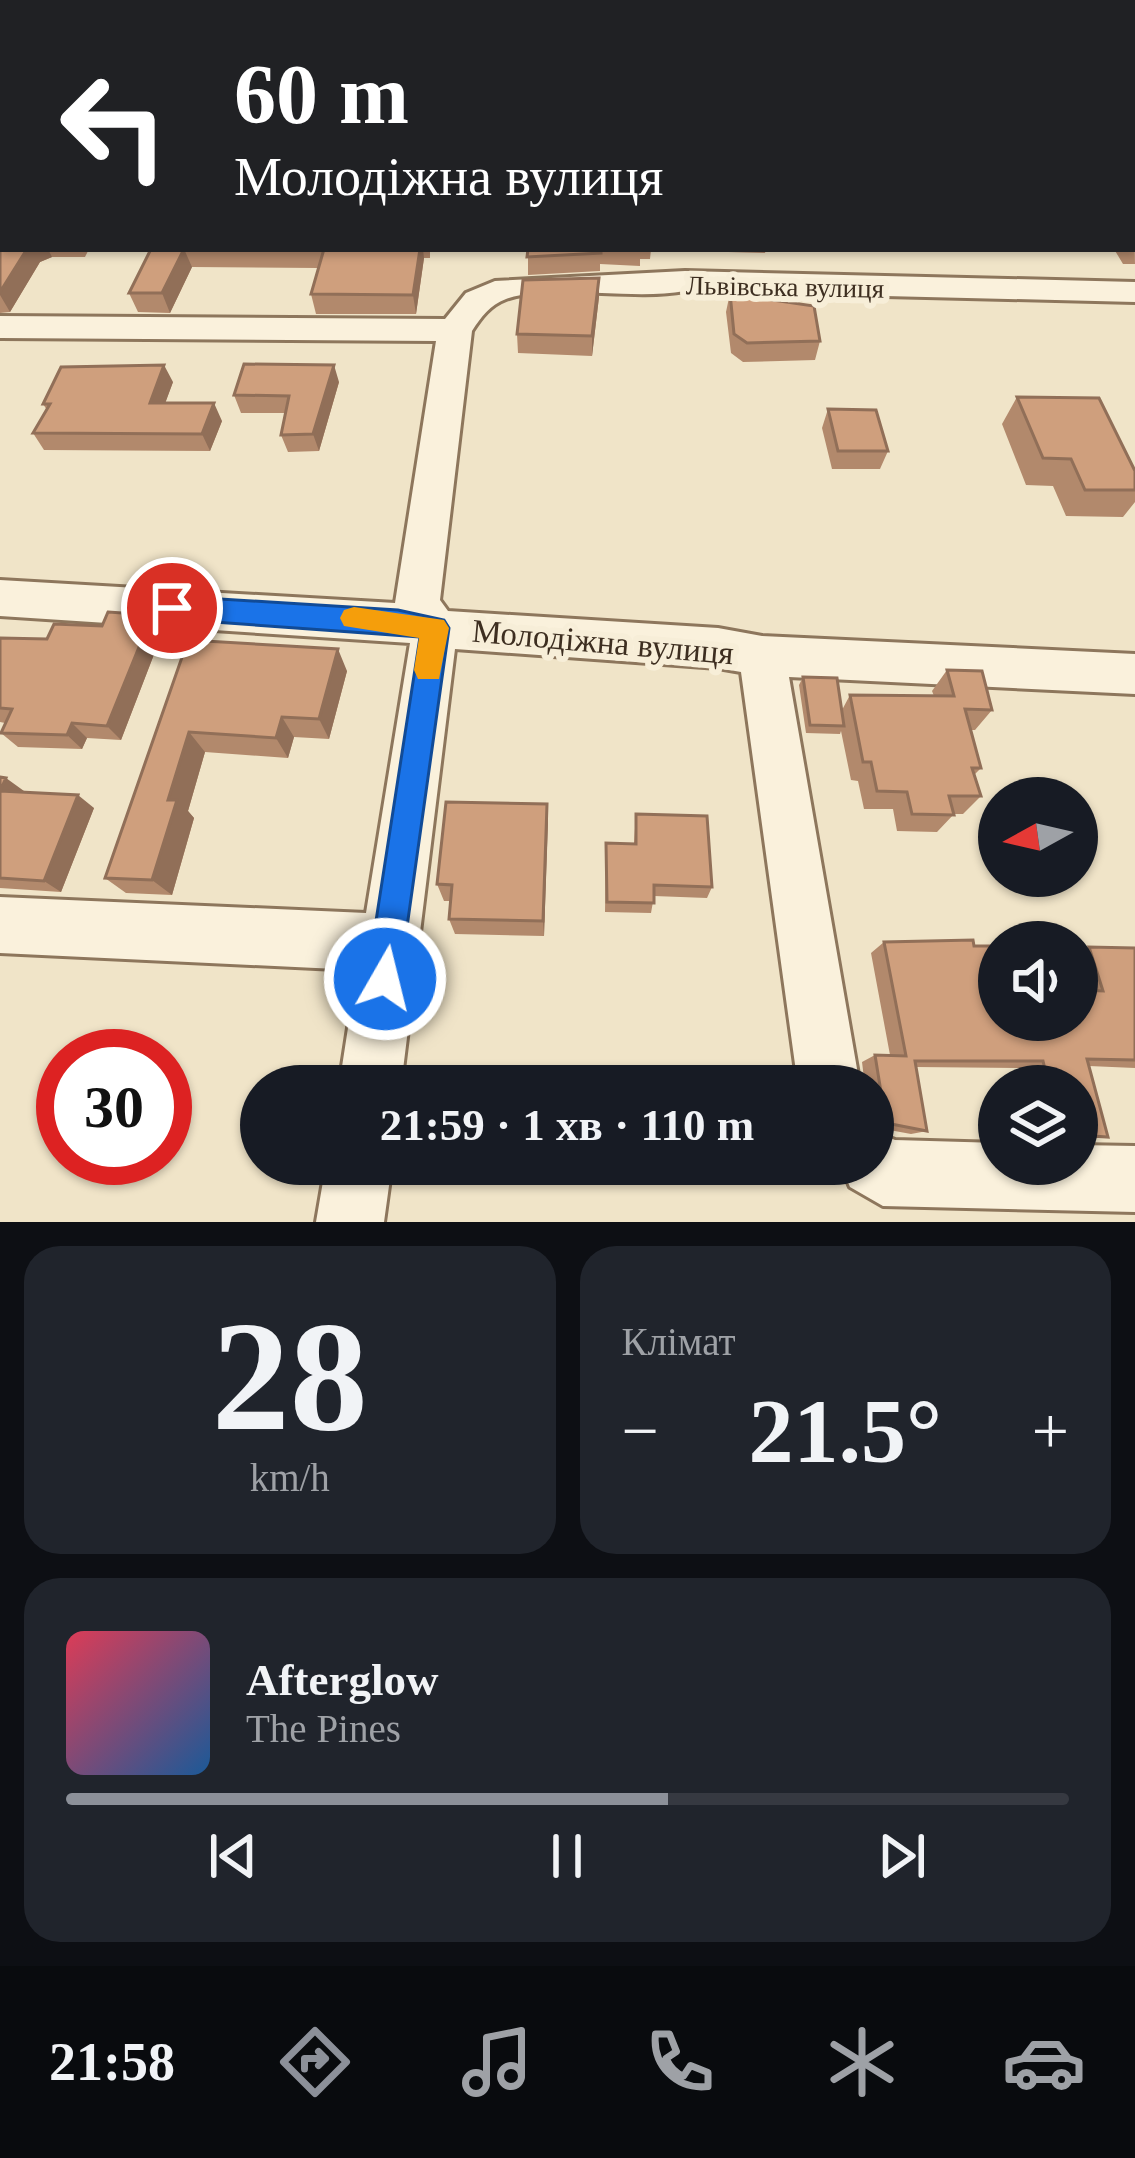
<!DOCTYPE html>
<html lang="uk">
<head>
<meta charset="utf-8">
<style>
  body { margin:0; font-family:Georgia,serif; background:#20242c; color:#f1f3f6; height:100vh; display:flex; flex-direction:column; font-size:45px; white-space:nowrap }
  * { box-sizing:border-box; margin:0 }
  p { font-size:39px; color:#9ea1a6 }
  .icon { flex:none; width:66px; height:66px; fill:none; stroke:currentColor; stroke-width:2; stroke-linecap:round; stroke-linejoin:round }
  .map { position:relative; height:1222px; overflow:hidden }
  .side { display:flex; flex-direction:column; gap:24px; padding:24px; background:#0d0f14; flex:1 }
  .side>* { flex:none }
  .banner { position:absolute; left:0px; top:0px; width:1137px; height:252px; box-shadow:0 3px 9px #0004; background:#202124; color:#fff; overflow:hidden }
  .needle { width:78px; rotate:262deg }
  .tools { position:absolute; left:978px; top:777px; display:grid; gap:24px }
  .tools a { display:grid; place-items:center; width:120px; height:120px; border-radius:50%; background:#171b24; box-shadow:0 3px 9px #0004; font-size:60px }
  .speed { position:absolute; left:36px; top:1029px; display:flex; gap:24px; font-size:60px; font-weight:700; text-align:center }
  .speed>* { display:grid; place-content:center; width:156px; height:156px; border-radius:50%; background:#171b24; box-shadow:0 3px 9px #0004; line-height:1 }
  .speed .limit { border:18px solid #d22; background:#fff; color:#111 }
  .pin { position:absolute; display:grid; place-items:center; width:102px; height:102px; color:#fff; margin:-51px; border:6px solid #fff; border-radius:50%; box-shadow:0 3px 12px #0007 }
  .me { position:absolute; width:132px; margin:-66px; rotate:8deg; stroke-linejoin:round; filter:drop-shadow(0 0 9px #0008) }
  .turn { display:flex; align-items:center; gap:42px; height:252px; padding:0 36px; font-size:54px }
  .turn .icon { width:156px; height:156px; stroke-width:2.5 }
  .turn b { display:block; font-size:84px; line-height:102px }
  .big { font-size:90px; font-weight:600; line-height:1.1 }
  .side .widget { flex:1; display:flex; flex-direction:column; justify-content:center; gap:18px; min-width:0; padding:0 42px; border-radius:36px; background:#20242c }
  .side .dial { align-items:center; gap:0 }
  .dial b { font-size:156px; line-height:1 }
  .song { display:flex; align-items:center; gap:36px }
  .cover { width:144px; height:144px; border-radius:18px; background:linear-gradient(135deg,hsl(350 70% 55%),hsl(210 70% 35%)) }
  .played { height:12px; border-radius:6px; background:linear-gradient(90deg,#8c9099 60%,#363941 60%) }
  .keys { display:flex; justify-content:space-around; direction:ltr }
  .heat { display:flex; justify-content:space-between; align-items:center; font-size:66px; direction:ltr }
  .side .tiles { flex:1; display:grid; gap:24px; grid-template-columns:1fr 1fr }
  .widget:last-child { grid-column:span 2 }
  .trip { position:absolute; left:240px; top:1065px; width:654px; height:120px; border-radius:60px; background:#171b24; box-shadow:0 3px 9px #0004; font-weight:600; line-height:120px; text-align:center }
  .menu { display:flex; height:192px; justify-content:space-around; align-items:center; background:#090b0e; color:#9ea1a6 }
  .menu .icon { width:84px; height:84px }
  .menu .active { color:#8c9099 }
  .menu b { font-size:54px; color:#f1f3f6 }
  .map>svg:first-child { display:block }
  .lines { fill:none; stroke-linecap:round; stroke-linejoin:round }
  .minor-casing { stroke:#8d765c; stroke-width:6 }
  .tertiary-casing { stroke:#8d765c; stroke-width:6 }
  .minor { fill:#faf1dc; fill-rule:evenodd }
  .tertiary { fill:#faf1dc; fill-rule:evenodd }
  .wall { fill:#b2896c }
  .shaded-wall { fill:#916f58 }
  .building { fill:#cf9f7d; stroke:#916f58; stroke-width:3 }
  .route { fill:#1a73e8; stroke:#114b97; stroke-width:3 }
  .slow { fill:#f59e0b }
  .labels { text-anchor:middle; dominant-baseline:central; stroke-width:12; stroke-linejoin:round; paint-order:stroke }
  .far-street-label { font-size:27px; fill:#3d2e20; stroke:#f7eed8 }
  .street-label { font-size:33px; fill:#3d2e20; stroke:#f7eed8 }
</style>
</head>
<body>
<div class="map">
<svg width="1135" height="1222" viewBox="0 0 1135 1222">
  <rect width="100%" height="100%" fill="#f0e4c8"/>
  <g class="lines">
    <g class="minor-casing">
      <path id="minor" d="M 839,0 L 861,0 L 861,3 L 839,3 Z
        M 1049,0 L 1071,0 L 1073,3 L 1051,3 Z
        M 685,271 L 1135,282 L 1135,302 L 685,291 C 631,301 552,283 506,299 C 490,305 481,317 472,331 L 440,600 L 448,611 L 718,628 L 762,636 L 1135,654 L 1135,694 L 789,677 L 860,1086 L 798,1086 L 741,672 L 718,668 L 455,649 L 401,1086 L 339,1086 L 357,970 L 0,953 L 0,897 L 366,913 L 410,643 L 0,616 L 0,580 L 395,603 L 436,341 L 0,338 L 0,316 L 445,319 L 466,293 L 495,281 Z
        M 873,1131 L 895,1140 L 999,1143 L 999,1164 L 1077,1164 L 1077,1145 L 1135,1146 L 1135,1212 L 883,1206 L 850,1187 L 840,1164 L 873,1164 Z
        M 326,1164 L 392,1164 L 384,1222 L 316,1222 Z"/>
    </g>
    <g class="tertiary-casing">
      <path id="tertiary" d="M 1134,94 L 1135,94 L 1135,114 L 1134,114 Z
        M 0,145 L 3,145 L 3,167 L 0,167 Z"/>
    </g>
    <use href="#minor" class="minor"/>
    <use href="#tertiary" class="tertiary"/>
  </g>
  <path class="wall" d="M 1092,0 L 1135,0 L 1135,65 L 1134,3 L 1094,3 Z
    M 1134,202 L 1135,264 L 1123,264 L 1114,249 L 1134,249 Z
    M 0,209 L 3,249 L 89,249 L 85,257 L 52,257 L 40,262 L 10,312 L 0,313 Z
    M 151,249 L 430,249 L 430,258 L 424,258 L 416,314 L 316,314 L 311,294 L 318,268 L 192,267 L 170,313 L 138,312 L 129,293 Z
    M 528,249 L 651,249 L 650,259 L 640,259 L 640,266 L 600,264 L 600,271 L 528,275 Z
    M 728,249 L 766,249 L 765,253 L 728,252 Z
    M 730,293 L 772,300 L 820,341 L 815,360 L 743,362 L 731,353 L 726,312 Z
    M 599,297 L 592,356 L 518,353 L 517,334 Z
    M 173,382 L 165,403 L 222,421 L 210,451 L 44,450 L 33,433 L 47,410 L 43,404 Z
    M 339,382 L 319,451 L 288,452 L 281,435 L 286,413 L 241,413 L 234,395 Z
    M 1017,397 L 1135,471 L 1135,502 L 1123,517 L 1066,516 L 1053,486 L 1026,485 L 1002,424 Z
    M 828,409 L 888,451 L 880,469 L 832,469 L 822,428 Z
    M 163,631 L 121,740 L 87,738 L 82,749 L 18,747 L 1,733 L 5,723 L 0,722 L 0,638 L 47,639 Z
    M 188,640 L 347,671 L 329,739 L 294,737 L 288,758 L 205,752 L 188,811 L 194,818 L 172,895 L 126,893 L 105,878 Z
    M 947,670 L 992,710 L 975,730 L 971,730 L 981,768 L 974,775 L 981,796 L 963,814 L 954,814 L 937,832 L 897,831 L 893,809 L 864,809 L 858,781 L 851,780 L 841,731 L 840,734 L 806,733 L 799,685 L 803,677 L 842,710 L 850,695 L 934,696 L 932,691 Z
    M 0,777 L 23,792 L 94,808 L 61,892 L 0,888 Z
    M 547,804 L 544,936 L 455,934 L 449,919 L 451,901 L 444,901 L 437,884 Z
    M 636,814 L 712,887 L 707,898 L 654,896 L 651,913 L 605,912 L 606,843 L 634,843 Z
    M 884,942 L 999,1020 L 1077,1020 L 1077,953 L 1089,947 L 1135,948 L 1135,1068 L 1089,1066 L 1108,1137 L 1077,1140 L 1077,1086 L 1027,1086 L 1023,1068 L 916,1067 L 927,1131 L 911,1134 L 873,1127 L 873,1086 L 865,1086 L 862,1062 L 875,1055 L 890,1055 L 871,953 Z"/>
  <path class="shaded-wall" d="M 0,23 L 3,29 L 3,44 L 0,48 Z
    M 27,249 L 48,249 L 52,257 L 40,262 L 10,312 L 0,295 L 0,292 Z
    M 184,249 L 192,267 L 170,313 L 162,293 Z
    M 420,249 L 423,249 L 424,258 L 416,314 L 413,295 Z
    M 599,278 L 599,297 L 592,356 L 592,336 Z
    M 164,365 L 173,382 L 159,420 L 150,403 Z
    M 334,365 L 339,382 L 319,451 L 313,434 Z
    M 214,403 L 222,421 L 210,451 L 202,434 Z
    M 152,615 L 163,631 L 121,740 L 107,726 Z
    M 338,649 L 347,671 L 329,739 L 319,719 Z
    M 282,717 L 294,737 L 288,758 L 276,738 Z
    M 72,723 L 87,738 L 82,749 L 67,735 Z
    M 189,732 L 205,752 L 188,811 L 194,818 L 172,895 L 152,880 L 168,800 Z
    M 6,778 L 24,791 L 18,805 L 0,791 Z
    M 78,795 L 94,808 L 61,892 L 44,881 Z
    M 547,804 L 548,823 L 544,936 L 543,921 Z"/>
  <path class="building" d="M 224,0 L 276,0 L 274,3 L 222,3 Z
    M 894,0 L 965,0 L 966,3 L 894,3 Z
    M 1110,0 L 1135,0 L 1135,36 L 1134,3 L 1112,3 Z
    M 0,209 L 3,209 L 3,249 L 27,249 L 0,292 Z
    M 151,249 L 184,249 L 162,293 L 129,293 Z
    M 324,249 L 420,249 L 413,295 L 311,294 Z
    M 528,249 L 601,249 L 601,253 L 527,257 Z
    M 599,278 L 592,336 L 517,334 L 523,280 Z
    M 730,293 L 771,294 L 772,300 L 814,306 L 820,341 L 747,343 L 734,334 Z
    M 244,364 L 334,365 L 313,434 L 281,435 L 289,396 L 234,395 Z
    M 164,365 L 150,403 L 214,403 L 202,434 L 33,433 L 50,404 L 43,404 L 61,367 Z
    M 1017,397 L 1099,398 L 1135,471 L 1135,490 L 1085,490 L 1071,459 L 1043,458 Z
    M 828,409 L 876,410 L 888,451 L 838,451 Z
    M 108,612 L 152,615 L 107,726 L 72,723 L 67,735 L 1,733 L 12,709 L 0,708 L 0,638 L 47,639 L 54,624 L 102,626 Z
    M 188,640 L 338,649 L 319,719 L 282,717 L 276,738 L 189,732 L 168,800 L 177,800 L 152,880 L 105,878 Z
    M 947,670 L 982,671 L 992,710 L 965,709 L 981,768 L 972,768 L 981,796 L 949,796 L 954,815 L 912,814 L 907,792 L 877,791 L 871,762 L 863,762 L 850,695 L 954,696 Z
    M 803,677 L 837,678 L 844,726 L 810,725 Z
    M 0,777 L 6,778 L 0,791 L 78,795 L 44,881 L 0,878 Z
    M 446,802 L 547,804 L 543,921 L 449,919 L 452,885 L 437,884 Z
    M 636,814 L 707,816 L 712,887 L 654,885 L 654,903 L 607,902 L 606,843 L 636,844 Z
    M 973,940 L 974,946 L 999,946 L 999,1020 L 1077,1020 L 1077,990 L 1103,991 L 1089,947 L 1135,948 L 1135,1060 L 1087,1059 L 1108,1137 L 1077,1135 L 1077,1086 L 1049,1086 L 1043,1061 L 915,1061 L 927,1131 L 886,1123 L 875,1055 L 906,1056 L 884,942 Z"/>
  <path class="route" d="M 172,596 L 398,610 L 444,620 L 449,628 L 398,991 L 385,997 L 373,991 L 367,979 L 420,637 L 172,619 L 158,608 Z"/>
  <path class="slow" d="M 354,607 L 444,620 L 449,628 L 439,679 L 418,679 L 414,670 L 419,638 L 344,626 L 340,618 L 344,610 Z"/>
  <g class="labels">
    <g class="far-street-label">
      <text transform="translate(785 287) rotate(1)">Львівська вулиця</text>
    </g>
    <g class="street-label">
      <text transform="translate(603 642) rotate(5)">Молодіжна вулиця</text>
    </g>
  </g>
</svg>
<div class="tools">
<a><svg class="needle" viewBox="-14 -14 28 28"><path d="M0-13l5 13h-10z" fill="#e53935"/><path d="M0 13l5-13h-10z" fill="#9ea1a6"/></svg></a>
<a><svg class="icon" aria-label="sound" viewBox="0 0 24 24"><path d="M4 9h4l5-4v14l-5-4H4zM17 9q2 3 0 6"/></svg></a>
<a><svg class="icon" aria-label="layers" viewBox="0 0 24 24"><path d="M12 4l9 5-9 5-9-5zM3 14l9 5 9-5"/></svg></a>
</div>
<div class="speed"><div class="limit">30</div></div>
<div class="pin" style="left:172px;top:608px;background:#d93025"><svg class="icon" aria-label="arrive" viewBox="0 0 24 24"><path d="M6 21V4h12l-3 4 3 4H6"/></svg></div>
<svg class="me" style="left:385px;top:979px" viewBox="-20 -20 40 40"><circle r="17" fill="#1a73e8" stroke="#fff" stroke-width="3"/><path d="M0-11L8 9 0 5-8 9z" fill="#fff"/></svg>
<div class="trip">21:59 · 1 хв · 110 m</div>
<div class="banner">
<div class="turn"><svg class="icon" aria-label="left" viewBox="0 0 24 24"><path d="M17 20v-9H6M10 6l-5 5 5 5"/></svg><div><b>60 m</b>Молодіжна вулиця</div></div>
</div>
</div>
<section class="side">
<div class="tiles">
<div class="widget dial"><b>28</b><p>km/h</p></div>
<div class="widget"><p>Клімат</p>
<div class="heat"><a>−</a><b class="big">21.5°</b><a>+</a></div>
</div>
<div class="widget">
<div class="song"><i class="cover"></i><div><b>Afterglow</b><p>The Pines</p></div></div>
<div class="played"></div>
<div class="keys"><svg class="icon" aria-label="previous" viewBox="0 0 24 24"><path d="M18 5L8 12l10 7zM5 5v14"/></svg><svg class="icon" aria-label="pause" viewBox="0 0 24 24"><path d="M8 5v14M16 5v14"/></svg><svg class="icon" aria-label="next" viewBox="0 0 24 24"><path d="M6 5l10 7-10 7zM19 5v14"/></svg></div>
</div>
</div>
</section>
<nav class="menu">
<b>21:58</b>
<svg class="icon active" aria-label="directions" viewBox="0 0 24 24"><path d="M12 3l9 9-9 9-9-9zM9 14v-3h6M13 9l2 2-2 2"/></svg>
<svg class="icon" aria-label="music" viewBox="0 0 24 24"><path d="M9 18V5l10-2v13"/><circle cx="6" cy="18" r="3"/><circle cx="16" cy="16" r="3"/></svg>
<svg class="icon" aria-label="phone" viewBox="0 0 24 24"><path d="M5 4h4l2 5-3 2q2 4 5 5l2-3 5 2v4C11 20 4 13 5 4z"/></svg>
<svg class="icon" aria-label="climate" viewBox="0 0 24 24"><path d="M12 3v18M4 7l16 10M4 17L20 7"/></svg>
<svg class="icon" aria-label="car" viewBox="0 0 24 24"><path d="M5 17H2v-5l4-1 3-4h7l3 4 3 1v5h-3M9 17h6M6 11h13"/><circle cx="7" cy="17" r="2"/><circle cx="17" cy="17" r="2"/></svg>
</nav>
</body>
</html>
